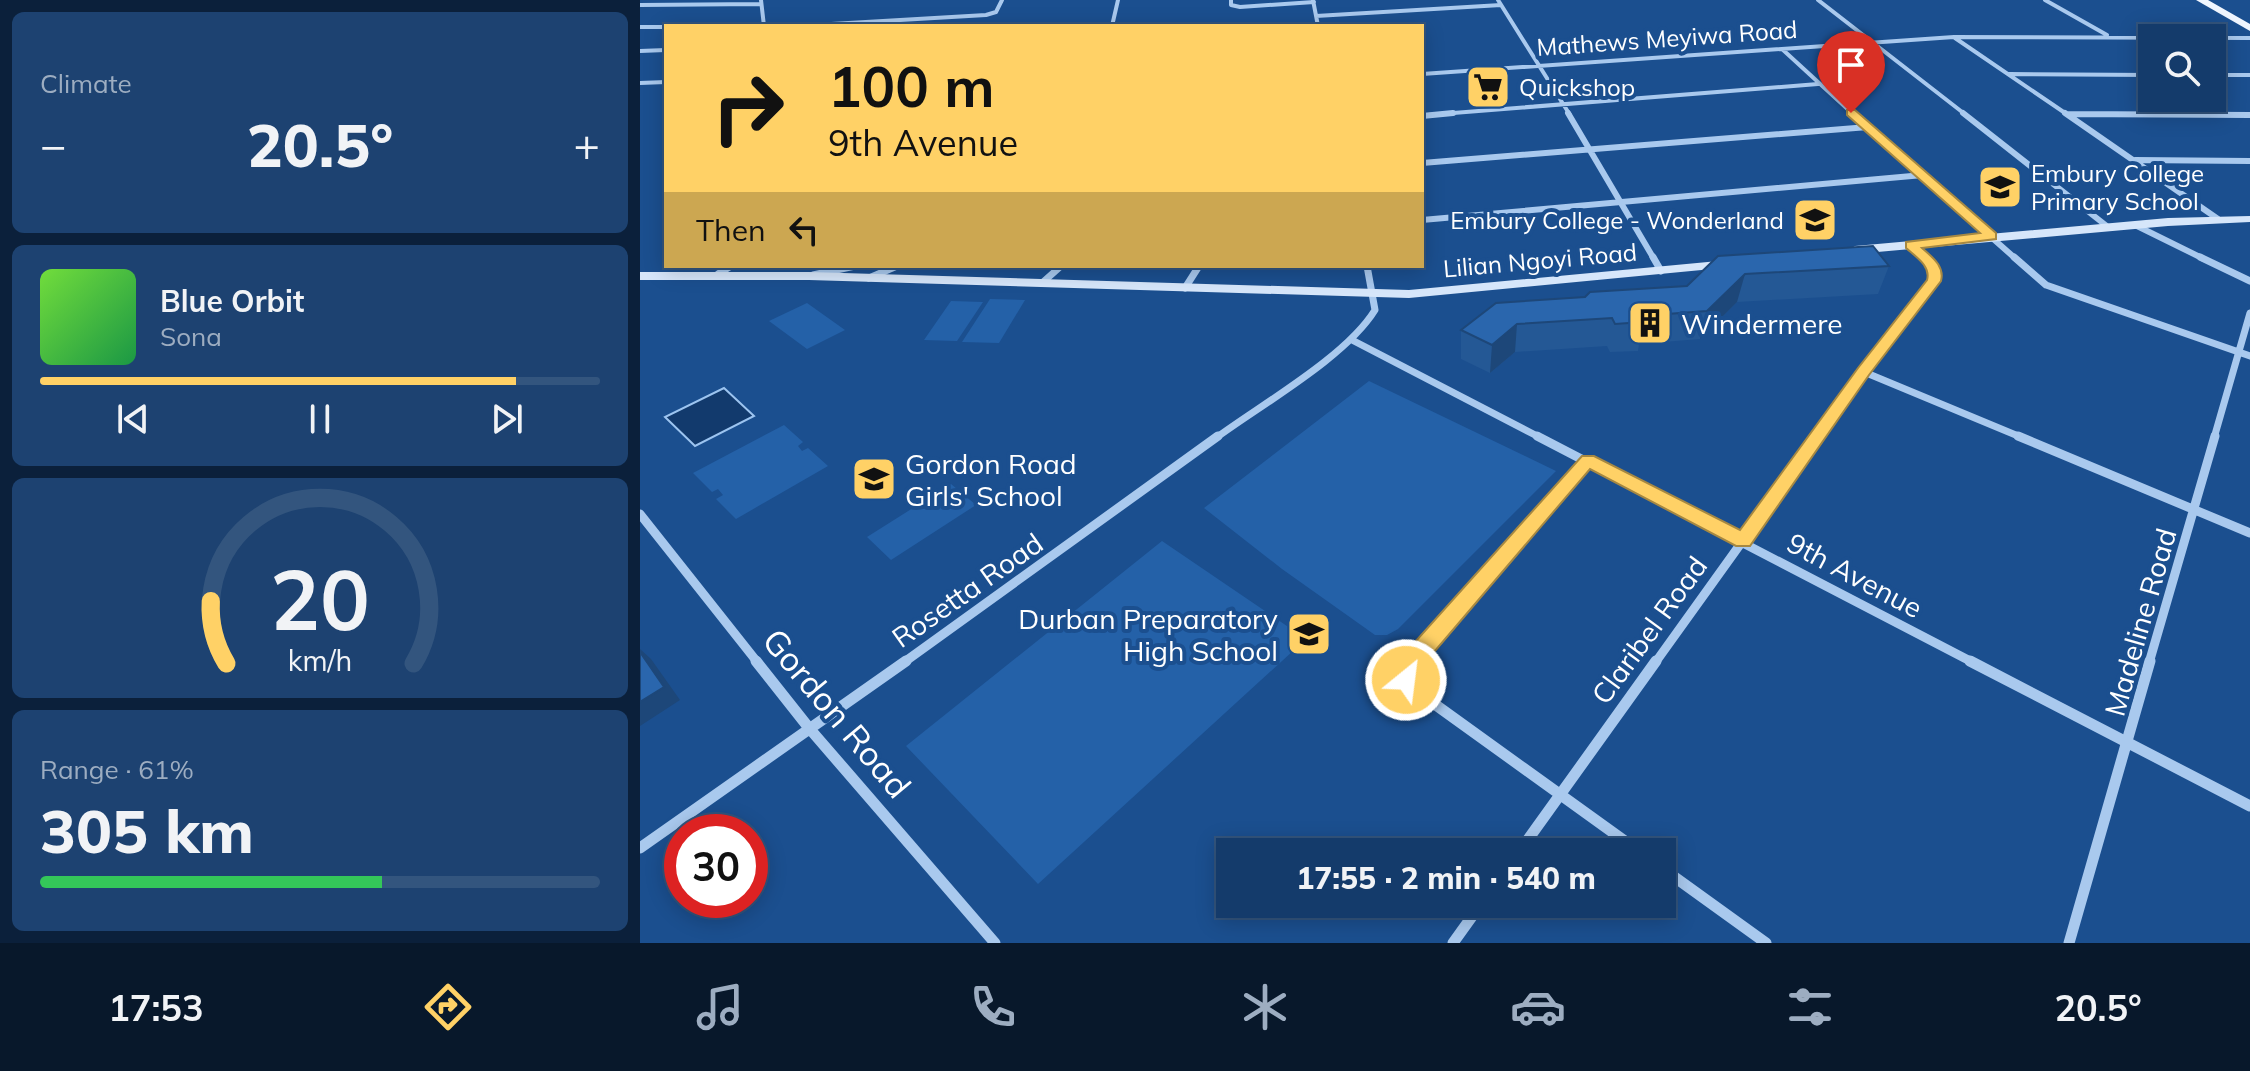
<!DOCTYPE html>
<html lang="en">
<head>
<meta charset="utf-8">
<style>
  body { margin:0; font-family:Mulish,sans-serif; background:#1d4271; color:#f1f3f6; height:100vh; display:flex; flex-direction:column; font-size:30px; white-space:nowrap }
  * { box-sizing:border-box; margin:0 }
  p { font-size:26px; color:#9dadc1 }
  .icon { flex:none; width:44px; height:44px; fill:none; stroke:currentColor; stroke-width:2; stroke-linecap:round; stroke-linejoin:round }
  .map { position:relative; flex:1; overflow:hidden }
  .panel { display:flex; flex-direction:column; gap:12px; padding:12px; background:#0b203b; width:640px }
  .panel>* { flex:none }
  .guide { position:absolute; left:24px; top:24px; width:760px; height:244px; border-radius:0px; box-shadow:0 4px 20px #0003,0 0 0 2px #33557e; background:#ffd166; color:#111; overflow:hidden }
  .buttons { position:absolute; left:1498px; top:24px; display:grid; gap:16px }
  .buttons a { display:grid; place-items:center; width:88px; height:88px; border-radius:0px; background:#143b6b; box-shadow:0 4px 20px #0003,0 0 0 2px #33557e; font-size:40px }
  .speed { position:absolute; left:24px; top:814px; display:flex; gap:16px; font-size:40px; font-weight:700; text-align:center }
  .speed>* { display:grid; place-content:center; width:104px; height:104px; border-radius:50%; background:#143b6b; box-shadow:0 4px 20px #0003,0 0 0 2px #33557e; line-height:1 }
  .speed .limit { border:12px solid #d22; background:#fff; color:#111 }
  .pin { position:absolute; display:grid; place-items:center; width:68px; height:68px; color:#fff; margin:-82px -34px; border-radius:50% 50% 50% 0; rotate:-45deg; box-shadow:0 0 8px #0007 }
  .pin .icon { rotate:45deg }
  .me { position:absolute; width:88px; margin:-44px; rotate:29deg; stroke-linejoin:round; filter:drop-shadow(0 0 6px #0008) }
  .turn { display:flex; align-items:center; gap:28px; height:168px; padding:0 32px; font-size:36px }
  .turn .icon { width:104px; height:104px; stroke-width:2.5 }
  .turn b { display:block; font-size:56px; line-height:68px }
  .then { display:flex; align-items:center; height:76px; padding:0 32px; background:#0003; gap:16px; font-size:30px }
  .big { font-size:60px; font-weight:800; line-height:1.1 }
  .panel .card { flex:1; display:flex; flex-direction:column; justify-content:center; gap:12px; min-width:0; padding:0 28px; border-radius:12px; background:#1d4271 }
  .panel .dial { align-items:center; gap:0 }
  .dial svg { height:208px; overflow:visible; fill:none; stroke:#33557e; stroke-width:7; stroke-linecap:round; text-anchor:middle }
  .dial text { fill:#f1f3f6; stroke:none }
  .song { display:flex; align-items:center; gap:24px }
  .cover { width:96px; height:96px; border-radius:12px; background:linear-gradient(135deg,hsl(100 70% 55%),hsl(140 70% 35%)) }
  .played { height:8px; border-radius:4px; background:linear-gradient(90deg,#ffd166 85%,#33557e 85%) }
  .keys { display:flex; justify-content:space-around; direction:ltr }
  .heat { display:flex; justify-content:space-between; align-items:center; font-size:44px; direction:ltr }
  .charge { height:12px; border-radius:6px; background:linear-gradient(90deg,#34c759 61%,#33557e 0) }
  .trip { position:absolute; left:576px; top:838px; width:460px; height:80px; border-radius:0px; background:#143b6b; box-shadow:0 4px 20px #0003,0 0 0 2px #33557e; font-weight:800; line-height:80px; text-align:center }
  .menu { display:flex; height:128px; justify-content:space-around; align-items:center; background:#08182b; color:#9dadc1 }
  .menu .icon { width:56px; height:56px }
  .menu .selected { color:#ffd166 }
  .menu b { font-size:36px; color:#f1f3f6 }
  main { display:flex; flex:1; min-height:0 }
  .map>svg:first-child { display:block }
  .green { fill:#2461a8 }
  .water { fill:#123a6d; stroke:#9cc4f0; stroke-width:2 }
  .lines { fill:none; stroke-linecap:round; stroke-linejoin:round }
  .street-far4 { stroke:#a9c9ee; stroke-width:4 }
  .street-far3 { stroke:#a9c9ee; stroke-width:6 }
  .street-far2 { stroke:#a9c9ee; stroke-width:7 }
  .street-far1 { stroke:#a9c9ee; stroke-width:9 }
  .street { stroke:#a9c9ee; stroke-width:11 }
  .secondary { fill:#d6e6fa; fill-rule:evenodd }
  .primary { fill:#f0f6ff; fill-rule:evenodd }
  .wall { fill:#245895 }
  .shaded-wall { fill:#1d4779 }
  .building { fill:#2a66ad; stroke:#1d4779; stroke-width:2 }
  .route { fill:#ffd166; stroke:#a68842; stroke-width:2 }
  .labels { text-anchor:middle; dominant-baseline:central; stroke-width:8; stroke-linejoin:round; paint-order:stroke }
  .far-street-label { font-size:24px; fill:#fff; stroke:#1b4f8f }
  .far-poi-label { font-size:24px; fill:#fff; stroke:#1b4f8f; text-anchor:start }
  .poi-label { font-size:28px; fill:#fff; stroke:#1b4f8f; text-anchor:start }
  .street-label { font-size:28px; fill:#fff; stroke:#1b4f8f }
  .near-street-label { font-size:34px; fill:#fff; stroke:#1b4f8f }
</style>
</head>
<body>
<main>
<section class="panel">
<div class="card"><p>Climate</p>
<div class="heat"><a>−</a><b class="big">20.5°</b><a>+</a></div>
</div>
<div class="card">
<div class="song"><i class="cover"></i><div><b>Blue Orbit</b><p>Sona</p></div></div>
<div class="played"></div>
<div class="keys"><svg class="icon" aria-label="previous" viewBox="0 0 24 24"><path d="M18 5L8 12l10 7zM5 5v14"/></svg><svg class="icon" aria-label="pause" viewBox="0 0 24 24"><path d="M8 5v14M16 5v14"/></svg><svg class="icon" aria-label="next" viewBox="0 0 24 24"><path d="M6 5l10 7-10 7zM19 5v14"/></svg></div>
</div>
<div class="card dial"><svg viewBox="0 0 100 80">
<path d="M14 69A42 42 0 1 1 86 69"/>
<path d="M14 69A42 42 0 0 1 8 45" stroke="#ffd166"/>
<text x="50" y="56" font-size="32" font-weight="700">20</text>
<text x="50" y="72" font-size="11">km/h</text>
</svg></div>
<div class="card"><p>Range · 61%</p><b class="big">305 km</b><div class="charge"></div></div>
</section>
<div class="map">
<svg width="1610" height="943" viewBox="0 0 1610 943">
  <rect width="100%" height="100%" fill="#1b4f8f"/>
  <path class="green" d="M 350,299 L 385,300 L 359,343 L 322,342 Z
    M 311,301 L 343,302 L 317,341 L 284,340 Z
    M 167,303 L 205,330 L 167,349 L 129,321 Z
    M 729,381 L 916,471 L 758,629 L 747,635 L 735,635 L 642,569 L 564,508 Z
    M 144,425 L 163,442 L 158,446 L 162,451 L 168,448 L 188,466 L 96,519 L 76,499 L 83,495 L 78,489 L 72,492 L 53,473 Z
    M 311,484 L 336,505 L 251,560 L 227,537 Z
    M 522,541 L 666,639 L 398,884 L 266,746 Z"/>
  <path class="water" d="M 84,388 L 114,416 L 55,446 L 25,417 Z"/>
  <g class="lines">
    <path class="street-far4" d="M 121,0 L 124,26
      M 591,0 L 591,5 L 600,7 L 674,2
      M 673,0 L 678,26
      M 858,0 L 930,115
      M 1178,0 L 1326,115
      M 1405,0 L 1467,35
      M 0,5 L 121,4
      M 676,16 L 861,5
      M 94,26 L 115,26
      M 157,26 L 346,15 L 356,12 L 362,0
      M 472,26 L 478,0
      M 0,27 L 26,27
      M 1315,38 L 1428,115
      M 1142,49 L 1214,115
      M 0,51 L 26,50
      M 782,74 L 1314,37 L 1610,38
      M 1369,74 L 1512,75
      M 1572,75 L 1610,75
      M 0,83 L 26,82
      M 1427,114 L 1610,115
      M 788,115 L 1178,84"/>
    <path class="street-far3" d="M 928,113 L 1014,259
      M 1211,113 L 1376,259
      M 1323,113 L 1468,227
      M 1425,113 L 1578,219
      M 1427,114 L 1610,115
      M 782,116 L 813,113
      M 1495,160 L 1610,161
      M 782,163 L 1228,127
      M 782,220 L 1283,175
      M 1495,225 L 1564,259
      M 1271,245 L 1286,259"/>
    <path class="street-far2" d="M 1013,257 L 1021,271
      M 1374,257 L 1406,285 L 1610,356
      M 1560,257 L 1610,281
      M 78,274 L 91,266
      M 173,275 L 215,266
      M 229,278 L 257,266
      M 402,283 L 421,266
      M 545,288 L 559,266
      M 712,340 L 901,438
      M 1224,372 L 1383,438
      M 576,438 C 622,404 706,357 735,310 L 727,266
      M 1176,438 L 1294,281 L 1296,273 L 1284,257
      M 1574,438 L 1610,313"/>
    <path class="street-far1" d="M 897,436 L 1334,663
      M 1378,436 L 1610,533
      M 0,514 L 118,663
      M 263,663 L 578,436
      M 770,663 L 948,460
      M 1015,663 L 1178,436
      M 1509,663 L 1575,436"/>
    <path class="street" d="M 116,661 L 169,728 L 355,943
      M 772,661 L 765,669 L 766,680 L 775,690 L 1000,852
      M 1330,661 L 1610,806
      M 0,848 L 266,661
      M 879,852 L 1016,661
      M 1022,868 L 1126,943
      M 813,943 L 841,904
      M 1429,943 L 1510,661"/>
    <path class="secondary" d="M 1610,216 L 1610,222 L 1528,226 L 1215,254 L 1209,250 L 1215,246 L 1528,218 Z
      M 1089,260 L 1095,264 L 1093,267 L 769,298 L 169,280 L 0,280 L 0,272 L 169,272 L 769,290 Z"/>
    <path class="primary" d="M 1556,0 L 1568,0 L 1610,24 L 1610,31 Z"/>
  </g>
  <path class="wall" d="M 1078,256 L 1249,266 L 1238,294 L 1097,302 L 1060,339 L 999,344 L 998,351 L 970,352 L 967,346 L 875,352 L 850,373 L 821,359 L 821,330 L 945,297 L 1047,286 Z"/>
  <path class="shaded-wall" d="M 1105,274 L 1097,302 L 1060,339 L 1067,311 Z
    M 877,324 L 875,352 L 850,373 L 852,345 Z
    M 0,649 L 11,659 L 40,700 L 0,726 Z"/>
  <path class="building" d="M 1233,246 L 1249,266 L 1105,274 L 1067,311 L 1001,316 L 1003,322 L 975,324 L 972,318 L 877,324 L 852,345 L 821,330 L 856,303 L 945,297 L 950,292 L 1047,286 L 1078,256 Z
    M 0,652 L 24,687 L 0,702 Z"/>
  <path class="route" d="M 1207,110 L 1215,110 L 1356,233 L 1356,239 L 1282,248 C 1292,257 1305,266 1301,281 L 1229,375 L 1110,546 L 1096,546 L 950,469 L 777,672 L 774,687 L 766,690 L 758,687 L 754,669 L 757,662 L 942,456 L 954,456 L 1100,530 L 1218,368 L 1287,280 C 1291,266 1276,257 1266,248 L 1266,242 L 1340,233 L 1207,115 Z"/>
  <defs>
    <g id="supermarket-square" transform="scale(2.3)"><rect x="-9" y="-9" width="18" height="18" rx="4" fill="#ffd166" stroke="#1b4f8f"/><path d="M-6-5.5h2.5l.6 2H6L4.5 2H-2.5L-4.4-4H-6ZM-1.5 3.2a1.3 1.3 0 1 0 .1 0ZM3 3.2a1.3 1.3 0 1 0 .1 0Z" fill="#111"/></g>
    <g id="school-square" transform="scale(2.3)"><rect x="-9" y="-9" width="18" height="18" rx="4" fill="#ffd166" stroke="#1b4f8f"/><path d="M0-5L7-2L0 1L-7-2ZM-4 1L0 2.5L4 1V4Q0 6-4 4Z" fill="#111"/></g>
    <g id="building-square" transform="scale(2.3)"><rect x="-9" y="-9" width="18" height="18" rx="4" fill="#ffd166" stroke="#1b4f8f"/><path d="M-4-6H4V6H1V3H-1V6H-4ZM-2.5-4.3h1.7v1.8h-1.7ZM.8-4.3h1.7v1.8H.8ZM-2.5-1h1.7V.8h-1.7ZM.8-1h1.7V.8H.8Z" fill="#111"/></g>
  </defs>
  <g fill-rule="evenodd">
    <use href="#supermarket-square" x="848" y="87"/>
    <use href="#school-square" x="1360" y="187"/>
    <use href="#school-square" x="1175" y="220"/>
    <use href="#building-square" x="1010" y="323"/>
    <use href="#school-square" x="234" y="479"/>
    <use href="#school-square" x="669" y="634"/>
  </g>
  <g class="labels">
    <g class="far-street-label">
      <text transform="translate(1027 38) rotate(-4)">Mathews Meyiwa Road</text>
      <text transform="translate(900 260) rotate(-5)">Lilian Ngoyi Road</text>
    </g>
    <g class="far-poi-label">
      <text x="879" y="87">Quickshop</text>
      <text x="1391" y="173">Embury College<tspan x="1391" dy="28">Primary School</tspan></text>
      <text x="1144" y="220" text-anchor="end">Embury College - Wonderland</text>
    </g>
    <g class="poi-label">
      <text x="1041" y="323">Windermere</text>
      <text x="265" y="463">Gordon Road<tspan x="265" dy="32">Girls' School</tspan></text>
      <text x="638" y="618" text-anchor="end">Durban Preparatory<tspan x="638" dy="32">High School</tspan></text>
    </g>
    <g class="street-label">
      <text transform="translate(1215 575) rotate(28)">9th Avenue</text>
      <text transform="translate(327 590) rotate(-35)">Rosetta Road</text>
      <text transform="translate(1500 622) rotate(-74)">Madeline Road</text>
      <text transform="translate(1009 630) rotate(-54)">Claribel Road</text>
    </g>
    <g class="near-street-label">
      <text transform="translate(197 713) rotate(50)">Gordon Road</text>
    </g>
  </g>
</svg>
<div class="buttons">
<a><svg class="icon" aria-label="search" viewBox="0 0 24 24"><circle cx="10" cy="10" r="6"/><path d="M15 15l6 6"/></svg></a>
</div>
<div class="speed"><div class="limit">30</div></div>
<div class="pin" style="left:1211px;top:113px;background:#d93025"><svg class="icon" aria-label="arrive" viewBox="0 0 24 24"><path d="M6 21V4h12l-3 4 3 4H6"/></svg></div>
<svg class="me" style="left:766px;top:680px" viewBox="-20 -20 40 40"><circle r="17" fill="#ffd166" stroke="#fff" stroke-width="3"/><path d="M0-11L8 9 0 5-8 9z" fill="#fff"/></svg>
<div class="trip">17:55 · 2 min · 540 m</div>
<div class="guide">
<div class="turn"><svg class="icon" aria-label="right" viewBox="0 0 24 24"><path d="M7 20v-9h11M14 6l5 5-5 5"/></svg><div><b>100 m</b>9th Avenue</div></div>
<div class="then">Then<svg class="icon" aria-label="left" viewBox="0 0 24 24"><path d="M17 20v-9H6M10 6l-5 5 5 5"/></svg></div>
</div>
</div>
</main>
<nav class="menu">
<b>17:53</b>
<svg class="icon selected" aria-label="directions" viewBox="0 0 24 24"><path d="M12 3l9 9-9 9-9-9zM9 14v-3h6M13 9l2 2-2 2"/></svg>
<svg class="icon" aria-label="music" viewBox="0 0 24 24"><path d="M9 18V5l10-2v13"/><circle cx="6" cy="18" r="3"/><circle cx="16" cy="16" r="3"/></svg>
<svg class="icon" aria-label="phone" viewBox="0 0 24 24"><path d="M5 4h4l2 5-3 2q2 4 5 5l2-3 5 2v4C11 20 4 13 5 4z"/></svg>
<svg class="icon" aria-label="climate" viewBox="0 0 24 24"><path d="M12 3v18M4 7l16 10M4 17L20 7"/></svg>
<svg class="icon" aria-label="car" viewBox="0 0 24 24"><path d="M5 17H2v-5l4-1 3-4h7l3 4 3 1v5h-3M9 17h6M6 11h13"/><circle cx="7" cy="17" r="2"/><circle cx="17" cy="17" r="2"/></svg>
<svg class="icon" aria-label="filters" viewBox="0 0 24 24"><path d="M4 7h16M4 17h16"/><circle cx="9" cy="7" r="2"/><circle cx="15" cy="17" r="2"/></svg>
<b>20.5°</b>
</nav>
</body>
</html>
